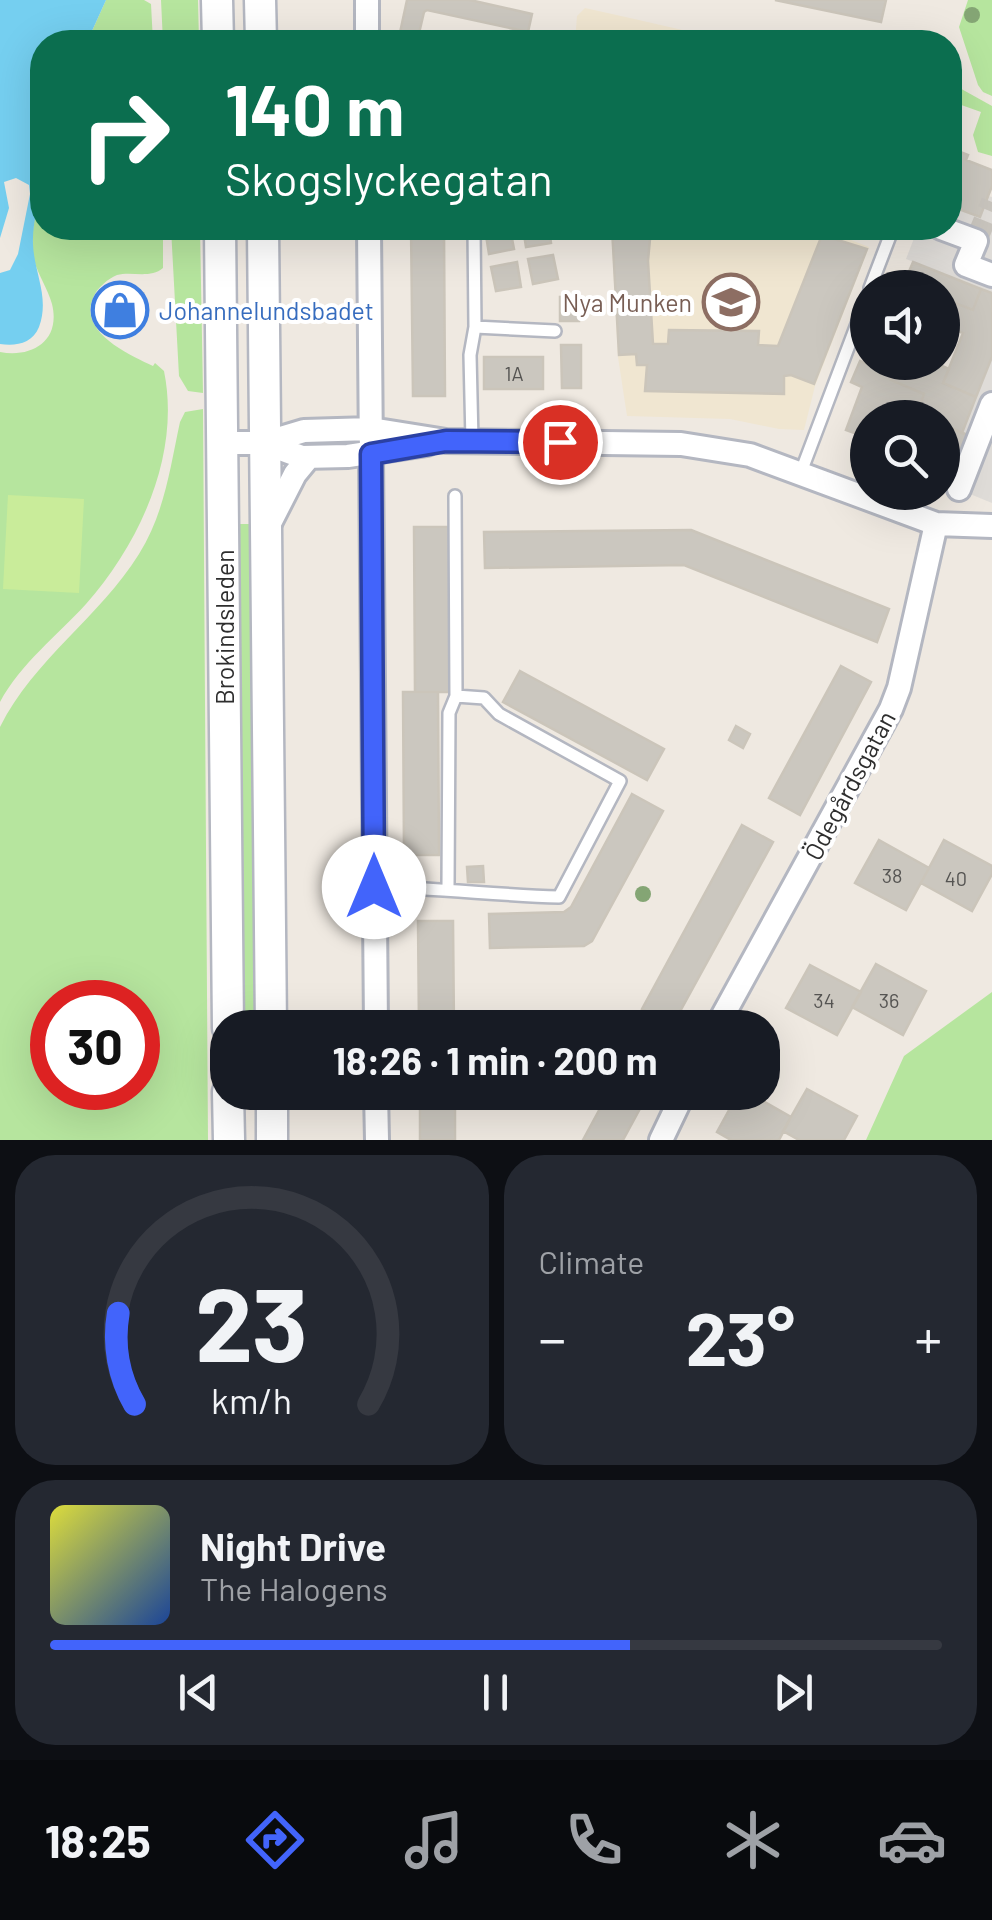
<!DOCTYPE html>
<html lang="en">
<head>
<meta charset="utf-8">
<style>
  body { margin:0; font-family:Barlow,sans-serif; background:#242831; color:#f1f3f6; height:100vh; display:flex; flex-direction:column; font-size:38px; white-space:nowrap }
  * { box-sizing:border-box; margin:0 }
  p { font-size:32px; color:#9ea1a6 }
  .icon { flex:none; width:55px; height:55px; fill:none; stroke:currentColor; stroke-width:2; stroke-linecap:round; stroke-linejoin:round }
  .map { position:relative; height:1140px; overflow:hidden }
  .drawer { display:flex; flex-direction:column; gap:15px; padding:15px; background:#0d0f14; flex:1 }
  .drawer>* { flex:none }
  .hud { position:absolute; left:30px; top:30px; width:932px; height:210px; border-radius:40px; box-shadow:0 10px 40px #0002; background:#0b6e4f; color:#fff; overflow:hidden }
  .tools { position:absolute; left:850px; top:270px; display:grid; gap:20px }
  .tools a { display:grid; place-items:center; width:110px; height:110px; border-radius:50%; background:#171b24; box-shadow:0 10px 40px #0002; font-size:50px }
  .speed { position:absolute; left:30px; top:980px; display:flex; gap:20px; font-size:50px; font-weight:700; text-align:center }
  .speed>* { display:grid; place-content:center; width:130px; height:130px; border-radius:50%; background:#171b24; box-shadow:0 10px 40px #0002; line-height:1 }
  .speed .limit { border:15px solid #d22; background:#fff; color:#111 }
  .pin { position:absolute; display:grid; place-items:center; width:85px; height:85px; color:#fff; margin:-42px; border:5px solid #fff; border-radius:50%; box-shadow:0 2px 10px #0007 }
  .me { position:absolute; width:110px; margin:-55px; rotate:0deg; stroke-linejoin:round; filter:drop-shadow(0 0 8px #0008) }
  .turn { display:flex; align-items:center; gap:35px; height:210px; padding:0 30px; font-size:45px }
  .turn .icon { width:130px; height:130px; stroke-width:2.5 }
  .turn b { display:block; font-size:70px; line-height:85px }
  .big { font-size:75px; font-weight:700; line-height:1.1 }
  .drawer .tile { flex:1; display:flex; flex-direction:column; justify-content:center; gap:15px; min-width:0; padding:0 35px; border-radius:40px; background:#242831 }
  .drawer .dial { align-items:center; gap:0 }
  .dial svg { height:260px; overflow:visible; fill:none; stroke:#363941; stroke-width:7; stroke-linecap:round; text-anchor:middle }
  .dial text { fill:#f1f3f6; stroke:none }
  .song { display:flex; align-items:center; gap:30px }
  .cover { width:120px; height:120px; border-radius:15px; background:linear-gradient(135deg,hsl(60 70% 55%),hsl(220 70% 35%)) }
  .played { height:10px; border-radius:5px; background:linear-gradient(90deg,#4264fb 65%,#363941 65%) }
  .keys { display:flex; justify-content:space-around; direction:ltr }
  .heat { display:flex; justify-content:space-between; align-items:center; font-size:55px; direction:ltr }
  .drawer .tiles { flex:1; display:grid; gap:15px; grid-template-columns:1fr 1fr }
  .tile:last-child { grid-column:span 2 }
  .trip { position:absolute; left:210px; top:1010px; width:570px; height:100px; border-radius:40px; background:#171b24; box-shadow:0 10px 40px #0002; font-weight:700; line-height:100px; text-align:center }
  .menu { display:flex; height:160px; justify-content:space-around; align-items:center; background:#090b0e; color:#9ea1a6 }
  .menu .icon { width:70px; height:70px }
  .menu .current { color:#4264fb }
  .menu b { font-size:45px; color:#f1f3f6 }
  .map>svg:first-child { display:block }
  .education { fill:#f0e6d1 }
  .green { fill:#b6e59e; fill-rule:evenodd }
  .pitch { fill:#c9ec9a }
  .plaza { fill:#dfdcd8 }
  .water { fill:#75cff0 }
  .building { fill:#cbc7bf; stroke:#cbc5ba; stroke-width:2.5 }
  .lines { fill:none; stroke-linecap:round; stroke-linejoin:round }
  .street-tunnel { stroke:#c8c4bd; stroke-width:22; stroke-dasharray:22 11; stroke-linecap:butt }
  .lane-casing { stroke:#b4b7c1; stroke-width:16 }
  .street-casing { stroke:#b4b7c1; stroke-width:28 }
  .secondary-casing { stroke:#b4b7c1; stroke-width:35 }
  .lane { stroke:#fff; stroke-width:11 }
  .street { stroke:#fff; stroke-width:22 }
  .secondary { stroke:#fff; stroke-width:30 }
  .tree { fill:#84a574 }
  .route-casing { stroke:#2b41a3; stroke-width:25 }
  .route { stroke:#4264fb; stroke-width:18 }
  .labels { text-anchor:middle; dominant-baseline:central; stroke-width:8; stroke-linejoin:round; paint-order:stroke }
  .number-label { font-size:20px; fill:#555452 }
  .education-label { font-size:25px; fill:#785e54; stroke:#fff; text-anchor:end }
  .shop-label { font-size:25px; fill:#366cbe; stroke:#fff; text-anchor:start }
  .street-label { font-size:25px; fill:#2e2e2e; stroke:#fff }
</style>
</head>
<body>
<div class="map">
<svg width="992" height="1140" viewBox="0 0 992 1140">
  <rect width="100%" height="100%" fill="#efe9e1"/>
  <path class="education" d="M 585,8 L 630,18 L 735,42 L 575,42 L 577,16 Z
    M 611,228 L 820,228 L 869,247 L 815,386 L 804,430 L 779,429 L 730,419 L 627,416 L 618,357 Z"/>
  <path class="green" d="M 106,0 L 144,0 L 151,4 L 153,42 L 87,42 Z
    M 161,0 L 198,0 L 199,42 L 163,42 Z
    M 968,0 L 992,0 L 992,96 L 983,92 L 978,85 L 959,27 Z
    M 956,86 L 992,106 L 992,156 L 978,152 L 973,135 L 981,112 L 950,101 Z
    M 42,181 L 42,228 L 163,228 L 163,268 C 150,279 132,271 117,275 C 109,278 97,288 94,296 C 76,331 129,355 153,366 L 155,363 L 164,371 C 181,454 140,543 86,604 C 57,636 21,663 0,702 L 0,352 C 32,358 61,341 52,304 C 48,289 38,275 34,260 C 29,237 37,203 42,181 Z
    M 171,228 L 200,228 L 203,393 L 188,391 L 179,376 Z
    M 203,409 L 208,1140 L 0,1140 L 0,727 C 34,659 99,618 139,554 C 165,512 170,468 180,422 L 185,412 ZM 52,1002 L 138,1002 L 138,1088 L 52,1088 Z
    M 238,524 L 250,524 L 255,1028 L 244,1027 Z
    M 992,992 L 992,1140 L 866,1140 L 904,1056 Z"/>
  <path class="pitch" d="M 8,495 L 84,499 L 79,593 L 3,589 Z"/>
  <path class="plaza" d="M 988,196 L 992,197 L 992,293 L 906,259 L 918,228 L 950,228 L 950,206 L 980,217 Z
    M 992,357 L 992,503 L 943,483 L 943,448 L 961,456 L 969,436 L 962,433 Z"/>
  <path class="water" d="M 0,0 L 106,0 L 87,42 L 42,42 C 42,86 46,131 42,175 C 41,197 32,221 33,244 C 34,273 50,297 39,327 C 32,344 16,346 0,344 L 0,273 L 10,270 L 18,254 L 30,194 L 29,185 L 16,178 L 4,182 L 9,208 L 0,238 Z"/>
  <path class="building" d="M 407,0 L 470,0 L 532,14 L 528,32 L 427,10 L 424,12 L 417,42 L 398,42 Z
    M 775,0 L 886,0 L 881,22 Z
    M 950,148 L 968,155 L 966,160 L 992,170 L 992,186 L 980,217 L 950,206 Z
    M 411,228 L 444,228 L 445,396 L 413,396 Z
    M 510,228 L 514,249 L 489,254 L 485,229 Z
    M 523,228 L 549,228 L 551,243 L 526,247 Z
    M 612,228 L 651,228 L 648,261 L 653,344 L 668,344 L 669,330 L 759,331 L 758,345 L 778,346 L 822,235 L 867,249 L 814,384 L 791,375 L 784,376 L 784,394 L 645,391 L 647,365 L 637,365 L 636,354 L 619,355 Z
    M 553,255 L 558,279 L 533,284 L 528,259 Z
    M 517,262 L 521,287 L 496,291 L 491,267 Z
    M 913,262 L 981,289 L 973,310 L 942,298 L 942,288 L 902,288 Z
    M 121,286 L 143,293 L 129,337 L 107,330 Z
    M 981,289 L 992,293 L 992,357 L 976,397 L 943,383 L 963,333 L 942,325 L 942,298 L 973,310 Z
    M 579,296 L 579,321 L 560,321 L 560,297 Z
    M 561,345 L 581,345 L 581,388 L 562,388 Z
    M 484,357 L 543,357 L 543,389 L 484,389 Z
    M 860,361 L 893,374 L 891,380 L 924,394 L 915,418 L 868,418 L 868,438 L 846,430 L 862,387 L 851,382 Z
    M 873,362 L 933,362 L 949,369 L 943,383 L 976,397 L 962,433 L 951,428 L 942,448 L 942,418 L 929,418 L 917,413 L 924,394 L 891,380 L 893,374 L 872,365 Z
    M 951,428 L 970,436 L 962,456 L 943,448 Z
    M 414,527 L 449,527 L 450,692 L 415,692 Z
    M 691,530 L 889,609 L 877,642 L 684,565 L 485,568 L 484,532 Z
    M 841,666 L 871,682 L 800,815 L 769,798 Z
    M 520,671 L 664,749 L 647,780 L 503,702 Z
    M 403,692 L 438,692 L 439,855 L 404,855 Z
    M 736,726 L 750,734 L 743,748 L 729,740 Z
    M 632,794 L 663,811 L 592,941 L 584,946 L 490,948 L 489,914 L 564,912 L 571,907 Z
    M 742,825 L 773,842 L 672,1026 L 645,1028 L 652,1015 L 642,1009 Z
    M 879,840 L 929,868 L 906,910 L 855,883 Z
    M 944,840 L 992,866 L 992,874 L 972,911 L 921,883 Z
    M 483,866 L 484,882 L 468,882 L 467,867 Z
    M 418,921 L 453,921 L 454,1028 L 419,1028 Z
    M 876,964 L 926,991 L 903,1035 L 852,1007 Z
    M 810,965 L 861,992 L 837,1035 L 786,1008 Z
    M 807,1089 L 857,1116 L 844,1140 L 799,1140 L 783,1131 Z
    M 420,1092 L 455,1092 L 455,1140 L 420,1140 Z
    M 609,1092 L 649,1092 L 623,1140 L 583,1140 Z
    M 739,1092 L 747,1092 L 791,1117 L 779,1140 L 731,1140 L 717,1132 Z"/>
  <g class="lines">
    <path class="street-tunnel" d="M 976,241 L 992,202"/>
    <g class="lane-casing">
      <path id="lane" d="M 474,228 L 475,327 L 555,331
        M 870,288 L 893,228
        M 472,441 L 470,355 L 475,327
        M 801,472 L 868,295
        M 374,887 C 436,888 497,895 559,897 L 620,781 L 499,714 L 484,698 L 456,696
        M 448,888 L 449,713 L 456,696 L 455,496"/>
    </g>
    <g class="street-casing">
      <path id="street" d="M 367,0 L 367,42
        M 369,228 L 376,1028
        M 941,228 L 976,241 L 966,265 L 992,275
        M 223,443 L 264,443 L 304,431 L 371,429 L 446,441 L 681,444 L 750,455 L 936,524 L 992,526
        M 264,443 L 302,457 L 348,456 L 427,444
        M 959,489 L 992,404
        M 269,525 L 295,474 L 309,457
        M 716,1028 L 891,709 L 899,688 L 936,524
        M 376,1092 L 377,1140
        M 661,1140 L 684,1092"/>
    </g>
    <g class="secondary-casing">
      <path id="secondary" d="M 217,0 L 218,42
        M 260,0 L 261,42
        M 220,228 L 228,1028
        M 263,228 L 271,1028
        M 228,1092 L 229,1140
        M 272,1092 L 272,1140"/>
    </g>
    <use href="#lane" class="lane"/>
    <use href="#street" class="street"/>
    <use href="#secondary" class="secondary"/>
  </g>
  <g class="tree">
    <circle cx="972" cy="15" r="8"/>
    <circle cx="643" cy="894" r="8"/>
  </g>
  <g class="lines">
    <g class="route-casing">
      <path id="route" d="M 374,887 L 371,454 L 446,441 L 560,442"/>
    </g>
    <use href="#route" class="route"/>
  </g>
  <defs>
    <g id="school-ring" transform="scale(2.875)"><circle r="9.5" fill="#fff" stroke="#8d6e63" stroke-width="1.5"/><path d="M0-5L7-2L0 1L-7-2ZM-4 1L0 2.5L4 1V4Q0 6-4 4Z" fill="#8d6e63"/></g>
    <g id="shop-ring" transform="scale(2.875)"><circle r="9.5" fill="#fff" stroke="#3f7fe0" stroke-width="1.5"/><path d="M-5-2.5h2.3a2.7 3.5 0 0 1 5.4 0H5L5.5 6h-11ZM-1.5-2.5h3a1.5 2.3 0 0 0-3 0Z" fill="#3f7fe0"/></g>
  </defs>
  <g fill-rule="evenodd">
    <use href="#school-ring" x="731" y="302"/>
    <use href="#shop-ring" x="120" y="310"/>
  </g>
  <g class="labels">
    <g class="number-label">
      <text x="514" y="373">1A</text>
      <text x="892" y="875">38</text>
      <text x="956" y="878">40</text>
      <text x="824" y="1000">34</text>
      <text x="889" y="1000">36</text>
    </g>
    <g class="education-label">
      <text x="692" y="302">Nya Munken</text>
    </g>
    <g class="shop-label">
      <text x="159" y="310">Johannelundsbadet</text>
    </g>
    <g class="street-label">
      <text transform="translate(224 627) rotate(-90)">Brokindsleden</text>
      <text transform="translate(849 785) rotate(-62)">Ödegårdsgatan</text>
    </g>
  </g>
</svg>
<div class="tools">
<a><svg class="icon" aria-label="sound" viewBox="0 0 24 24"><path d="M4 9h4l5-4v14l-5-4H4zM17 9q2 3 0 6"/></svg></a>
<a><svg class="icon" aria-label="search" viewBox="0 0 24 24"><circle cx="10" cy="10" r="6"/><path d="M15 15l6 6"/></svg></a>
</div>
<div class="speed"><div class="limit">30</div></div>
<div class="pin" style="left:560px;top:442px;background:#d93025"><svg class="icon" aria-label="arrive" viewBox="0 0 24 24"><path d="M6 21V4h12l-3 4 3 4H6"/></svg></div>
<svg class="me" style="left:374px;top:887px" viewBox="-20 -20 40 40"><circle r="19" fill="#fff"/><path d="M0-13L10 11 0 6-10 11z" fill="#4264fb"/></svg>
<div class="trip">18:26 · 1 min · 200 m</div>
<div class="hud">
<div class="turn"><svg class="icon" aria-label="right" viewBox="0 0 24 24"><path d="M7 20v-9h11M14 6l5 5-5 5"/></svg><div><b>140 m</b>Skogslyckegatan</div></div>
</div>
</div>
<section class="drawer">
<div class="tiles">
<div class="tile dial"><svg viewBox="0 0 100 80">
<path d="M14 69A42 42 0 1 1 86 69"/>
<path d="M14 69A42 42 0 0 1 9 41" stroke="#4264fb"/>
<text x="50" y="56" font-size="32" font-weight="700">23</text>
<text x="50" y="72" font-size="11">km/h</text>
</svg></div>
<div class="tile"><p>Climate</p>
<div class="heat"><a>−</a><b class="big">23°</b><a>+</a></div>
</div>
<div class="tile">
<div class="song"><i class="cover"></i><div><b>Night Drive</b><p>The Halogens</p></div></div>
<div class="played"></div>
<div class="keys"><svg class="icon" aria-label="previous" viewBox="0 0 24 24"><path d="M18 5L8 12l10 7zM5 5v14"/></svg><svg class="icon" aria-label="pause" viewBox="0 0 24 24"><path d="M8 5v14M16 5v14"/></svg><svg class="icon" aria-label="next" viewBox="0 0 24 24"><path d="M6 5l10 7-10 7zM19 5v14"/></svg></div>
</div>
</div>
</section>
<nav class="menu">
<b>18:25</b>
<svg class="icon current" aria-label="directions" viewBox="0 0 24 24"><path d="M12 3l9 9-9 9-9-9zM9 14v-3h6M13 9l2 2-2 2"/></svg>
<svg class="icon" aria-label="music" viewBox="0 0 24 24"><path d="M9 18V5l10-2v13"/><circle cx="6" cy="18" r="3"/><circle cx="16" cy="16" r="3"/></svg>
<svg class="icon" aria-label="phone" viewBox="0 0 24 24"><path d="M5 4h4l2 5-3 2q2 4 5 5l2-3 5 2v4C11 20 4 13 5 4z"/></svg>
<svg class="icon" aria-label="climate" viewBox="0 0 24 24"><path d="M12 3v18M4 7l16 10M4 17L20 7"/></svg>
<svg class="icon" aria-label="car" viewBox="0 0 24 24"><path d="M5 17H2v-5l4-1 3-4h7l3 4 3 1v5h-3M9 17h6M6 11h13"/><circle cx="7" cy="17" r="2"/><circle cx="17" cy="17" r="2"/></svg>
</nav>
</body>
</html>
